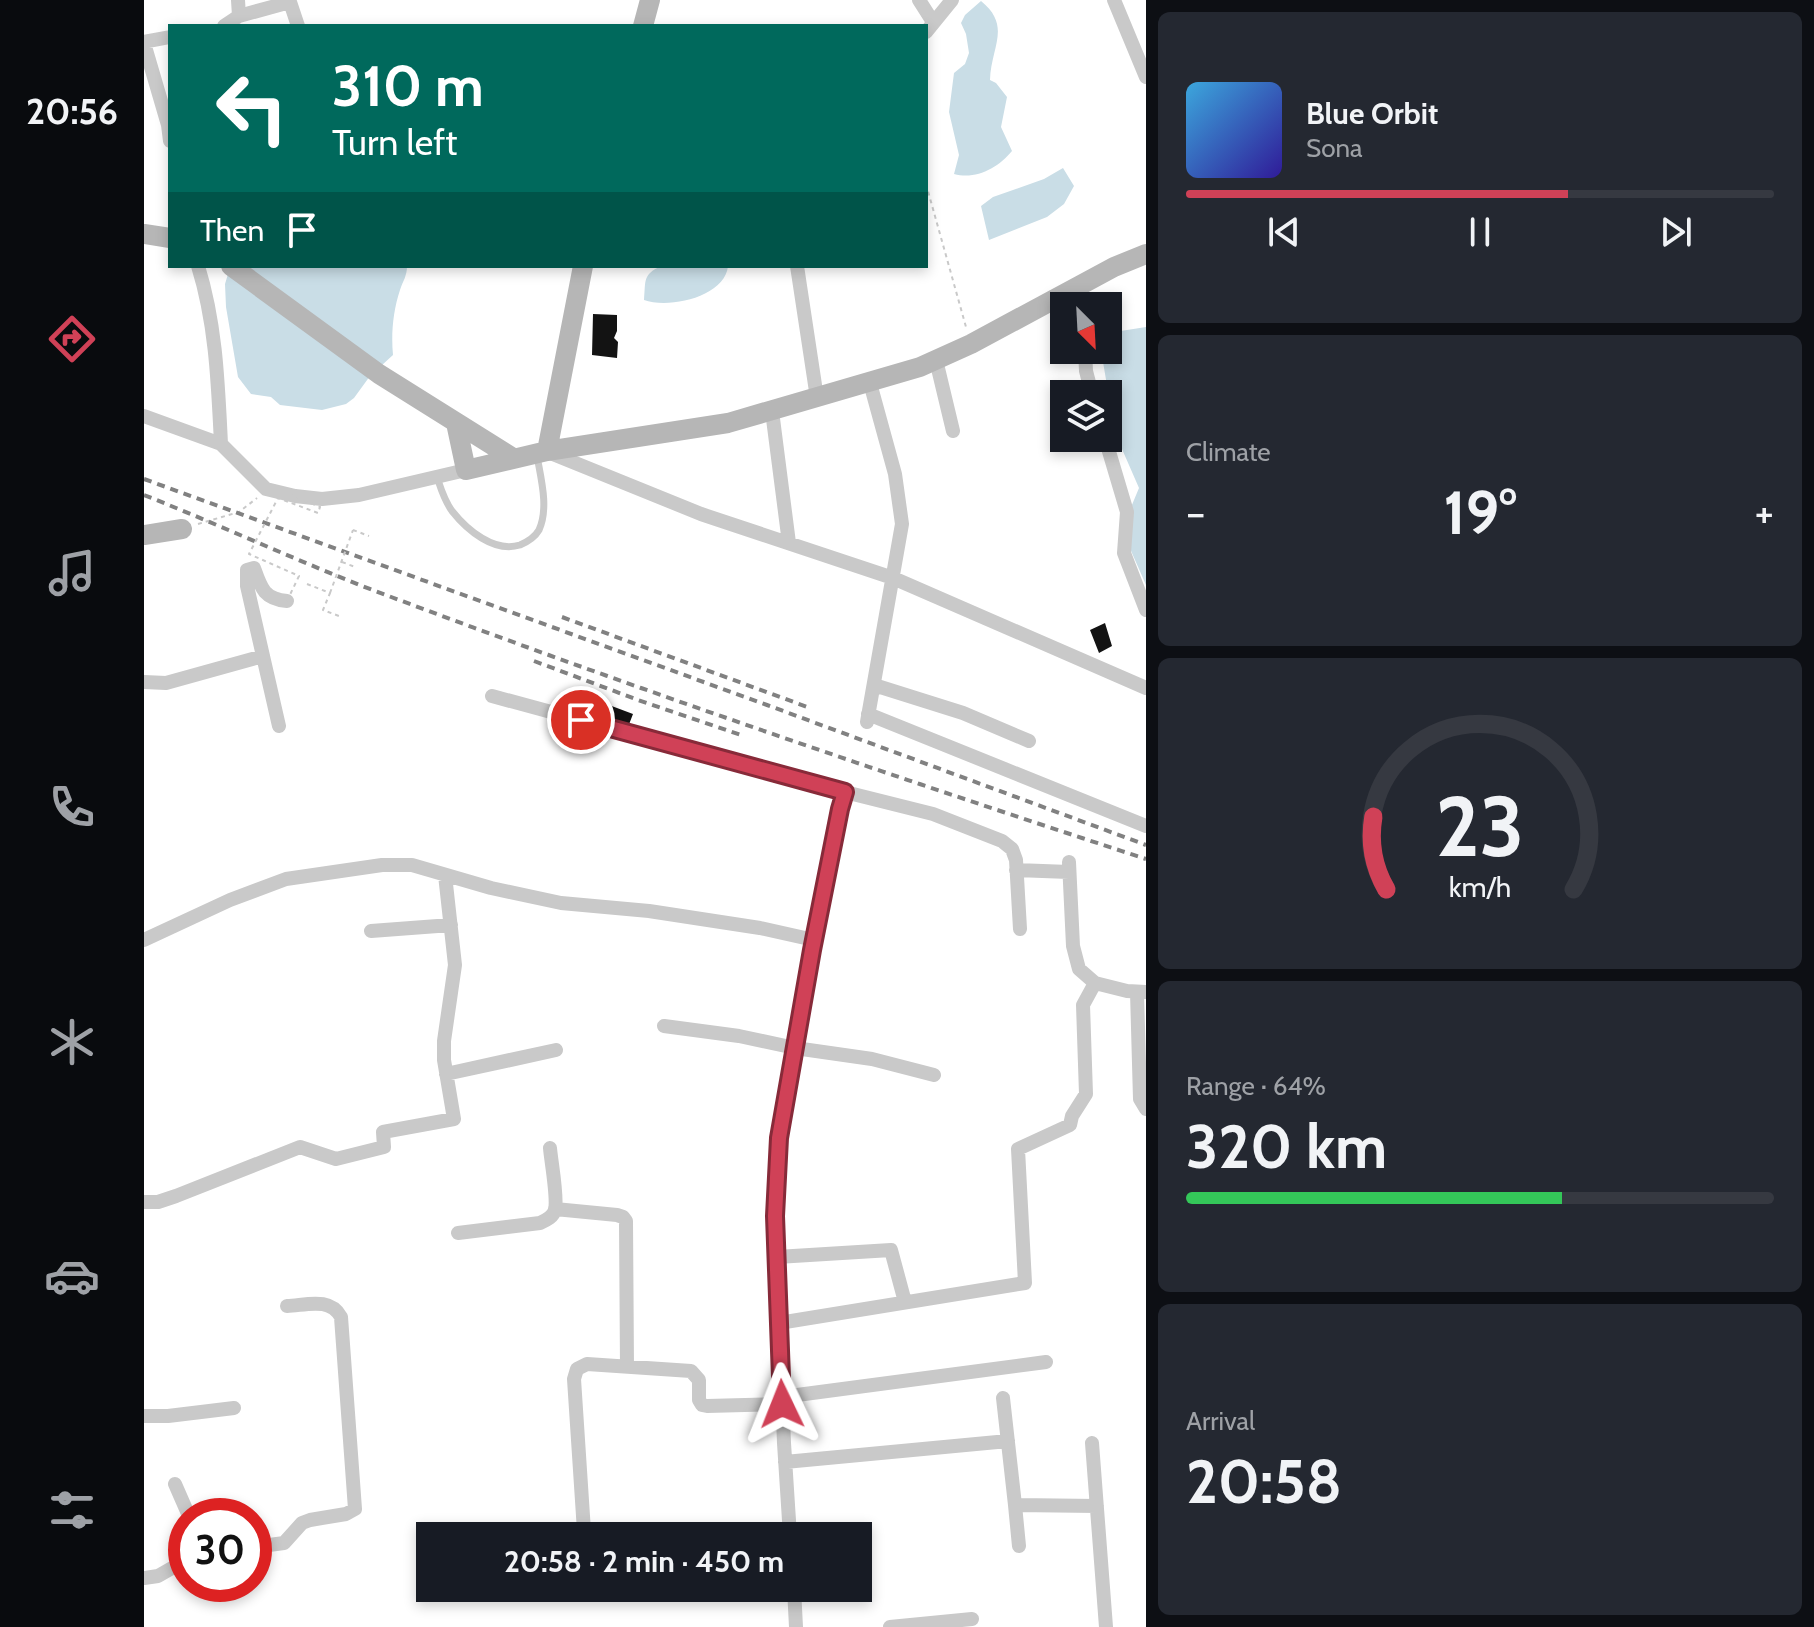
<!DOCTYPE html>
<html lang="en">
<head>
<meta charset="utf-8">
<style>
  body { margin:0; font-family:Cabin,sans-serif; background:#242831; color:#f1f3f6; height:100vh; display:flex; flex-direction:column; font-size:30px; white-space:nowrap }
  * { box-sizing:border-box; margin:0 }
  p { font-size:26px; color:#9ea1a6 }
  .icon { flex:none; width:44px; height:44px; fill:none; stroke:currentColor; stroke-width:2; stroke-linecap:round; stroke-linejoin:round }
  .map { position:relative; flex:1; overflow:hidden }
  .sheet { display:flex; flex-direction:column; gap:12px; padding:12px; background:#0d0f14; width:668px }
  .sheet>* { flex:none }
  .hud { position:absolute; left:24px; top:24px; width:760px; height:244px; border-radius:0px; box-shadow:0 4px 12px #0003; background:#00695c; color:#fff; overflow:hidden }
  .needle { width:52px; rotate:156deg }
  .buttons { position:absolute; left:906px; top:292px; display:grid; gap:16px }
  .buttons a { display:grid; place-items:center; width:72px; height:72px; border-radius:0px; background:#171b24; box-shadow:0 4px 12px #0003; font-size:40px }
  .speed { position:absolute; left:24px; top:1498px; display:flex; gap:16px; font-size:40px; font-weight:700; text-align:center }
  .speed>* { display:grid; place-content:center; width:104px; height:104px; border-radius:50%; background:#171b24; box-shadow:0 4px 12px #0003; line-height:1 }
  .speed .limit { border:12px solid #d22; background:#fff; color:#111 }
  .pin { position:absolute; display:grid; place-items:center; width:68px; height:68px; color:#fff; margin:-34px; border:4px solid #fff; border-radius:50%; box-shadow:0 2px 8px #0007 }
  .me { position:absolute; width:88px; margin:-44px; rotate:358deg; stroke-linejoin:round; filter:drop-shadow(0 0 6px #0008) }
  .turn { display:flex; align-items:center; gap:28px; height:168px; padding:0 32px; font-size:36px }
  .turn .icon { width:104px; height:104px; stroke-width:2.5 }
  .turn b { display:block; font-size:56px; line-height:68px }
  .then { display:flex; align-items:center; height:76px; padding:0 32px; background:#0003; gap:16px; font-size:30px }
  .big { font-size:60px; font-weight:700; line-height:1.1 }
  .sheet .card { flex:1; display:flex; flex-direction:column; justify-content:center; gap:12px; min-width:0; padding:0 28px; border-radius:12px; background:#242831 }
  .sheet .dial { align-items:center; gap:0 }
  .dial svg { height:208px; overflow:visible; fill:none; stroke:#363941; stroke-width:7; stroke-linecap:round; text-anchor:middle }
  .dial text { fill:#f1f3f6; stroke:none }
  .song { display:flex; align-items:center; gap:24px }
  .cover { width:96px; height:96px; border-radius:12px; background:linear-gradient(135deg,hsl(200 70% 55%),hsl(250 70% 35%)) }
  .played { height:8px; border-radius:4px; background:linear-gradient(90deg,#d04157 65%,#363941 65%) }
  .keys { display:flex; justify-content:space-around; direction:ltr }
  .heat { display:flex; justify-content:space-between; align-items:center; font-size:44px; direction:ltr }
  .charge { height:12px; border-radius:6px; background:linear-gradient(90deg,#34c759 64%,#363941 0) }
  .trip { position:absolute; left:272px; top:1522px; width:456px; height:80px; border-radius:0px; background:#171b24; box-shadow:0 4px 12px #0003; font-weight:700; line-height:80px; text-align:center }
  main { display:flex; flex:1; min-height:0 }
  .menu { display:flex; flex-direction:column; width:144px; justify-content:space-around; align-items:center; background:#090b0e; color:#9ea1a6 }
  .menu .icon { width:56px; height:56px }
  .menu .on { color:#d04157 }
  .menu b { font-size:36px; color:#f1f3f6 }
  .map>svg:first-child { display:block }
  .water { fill:#c9dde6 }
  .building { fill:#131313 }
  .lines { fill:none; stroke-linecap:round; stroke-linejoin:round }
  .path { stroke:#c9c9c9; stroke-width:2; stroke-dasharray:4 4; stroke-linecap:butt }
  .lane { stroke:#c9c9c9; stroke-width:7 }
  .street { stroke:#c9c9c9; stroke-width:14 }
  .secondary { stroke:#b6b6b6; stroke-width:20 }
  .rail { stroke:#818181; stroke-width:4; stroke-dasharray:8 6; stroke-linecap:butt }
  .path-bridge { stroke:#c9c9c9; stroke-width:2; stroke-dasharray:4 4; stroke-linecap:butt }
  .route-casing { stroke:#872a39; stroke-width:20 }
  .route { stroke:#d04157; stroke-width:14 }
</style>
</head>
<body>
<main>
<nav class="menu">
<b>20:56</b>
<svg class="icon on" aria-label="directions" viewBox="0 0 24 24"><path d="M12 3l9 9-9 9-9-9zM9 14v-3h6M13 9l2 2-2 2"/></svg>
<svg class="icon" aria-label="music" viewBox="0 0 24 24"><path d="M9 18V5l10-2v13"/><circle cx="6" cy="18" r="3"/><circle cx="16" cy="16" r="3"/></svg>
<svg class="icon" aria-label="phone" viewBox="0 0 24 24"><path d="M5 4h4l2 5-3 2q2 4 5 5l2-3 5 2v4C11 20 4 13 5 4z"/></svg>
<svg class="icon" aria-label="climate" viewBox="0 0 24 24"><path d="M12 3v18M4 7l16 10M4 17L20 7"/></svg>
<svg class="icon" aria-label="car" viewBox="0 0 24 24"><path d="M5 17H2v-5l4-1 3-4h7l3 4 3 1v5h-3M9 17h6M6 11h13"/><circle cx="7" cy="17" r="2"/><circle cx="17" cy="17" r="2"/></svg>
<svg class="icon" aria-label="filters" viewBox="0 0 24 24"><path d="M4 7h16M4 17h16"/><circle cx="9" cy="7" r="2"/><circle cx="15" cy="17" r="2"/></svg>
</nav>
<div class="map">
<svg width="1002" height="1627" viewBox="0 0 1002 1627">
  <rect width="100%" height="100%" fill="#fff"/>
  <path class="water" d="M 837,1 C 868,26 847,47 846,80 L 852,83 L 863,97 L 857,127 L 868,151 C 854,168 832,180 810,174 L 815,155 L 805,112 L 810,73 L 821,64 L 825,53 L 822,34 L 817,23 L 821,15 Z
    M 919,168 L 930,186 L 920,204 L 903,217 L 845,240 L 837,206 L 849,197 L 900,179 Z
    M 92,266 L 263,266 C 263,276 259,281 256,290 C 249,311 247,334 249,355 L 226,376 L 210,398 L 202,404 L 178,410 L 136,405 L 127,397 L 107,394 L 94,377 L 82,307 L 81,284 L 84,274 Z
    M 517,266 L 584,266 C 581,297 525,309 500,300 C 502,281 498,275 517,266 Z
    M 1002,327 L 1002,585 L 984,544 L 980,524 L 995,488 L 971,433 L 957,350 L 964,350 L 964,333 Z"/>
  <path class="building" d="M 449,314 L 473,315 L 473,331 L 470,338 L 474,342 L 473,358 L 448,355 Z
    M 961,623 L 968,646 L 955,653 L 946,630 Z
    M 433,693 L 489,714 L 484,727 L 428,707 Z"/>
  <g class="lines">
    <path class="path" d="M 782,184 L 822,327
      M 54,524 L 95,512 L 113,498
      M 209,530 L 225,536
      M 198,562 L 211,567
      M 163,584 L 186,593 L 179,610 L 195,616"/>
    <path class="lane" d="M 293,477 C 297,489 300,500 308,511 C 323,530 350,553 376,545 C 383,542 391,537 395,530 C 405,508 397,479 393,456"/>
    <path class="street" d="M 775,0 L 789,22
      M 970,0 L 1002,77
      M 95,16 L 146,2 L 154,26
      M 80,26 L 95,16 L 94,0
      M 782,32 L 808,0
      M 0,42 L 26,37
      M 0,43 L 24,125 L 26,141
      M 54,266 C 72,324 74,383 77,444
      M 653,266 L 673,398
      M 935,286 L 938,306
      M 941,350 L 942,371 L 948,394
      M 792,360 L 809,431
      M 628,411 L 645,543
      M 0,416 L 77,444 L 122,489 L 151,496 L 178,499 L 215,495 L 322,470
      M 961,438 L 983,512 L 980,553 L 1002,610
      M 404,452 L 557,514 L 749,578 L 1002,688
      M 0,682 L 22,683 L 119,656
      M 730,685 L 819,713 L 885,741
      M 348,696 L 701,792 L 789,814 L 858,841 L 868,849 L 872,860 L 876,929
      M 724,714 L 1002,826
      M 723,722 L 758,524 L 751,474 L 726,383
      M 135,726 L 103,586 L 103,570 L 110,568 C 117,588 120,599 143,601
      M 925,862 L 929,946 L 935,969 L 951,983 L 983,991 L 1002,992
      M 872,870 L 925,872
      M 227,931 L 307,925
      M 0,940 L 86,900 L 142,879 L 238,865 L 268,865 L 347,888 L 417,903 L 505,911 L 616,928 L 670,940
      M 993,992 L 996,1099 L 1002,1109
      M 520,1026 L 595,1036 L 651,1048 L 728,1059 L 790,1075
      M 302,1074 L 412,1050
      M 0,1202 L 14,1202 L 32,1196 L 156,1147 L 192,1159 L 240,1147 L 239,1132 L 310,1119 L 300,1060 L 300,1041 L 311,965 L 301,875
      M 411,1209 L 473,1215 L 479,1217 L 482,1221 L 483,1367
      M 314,1233 L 396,1223 C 403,1220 409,1217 411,1210 C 414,1198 407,1161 406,1148
      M 633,1257 L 747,1250 L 761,1302
      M 635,1323 L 881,1283 L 874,1149 L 926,1125 L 928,1116 L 942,1094 L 939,1005 L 951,983
      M 638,1397 L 902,1362
      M 859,1398 L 871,1505 L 953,1506
      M 0,1416 L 24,1416 L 90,1408
      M 948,1443 L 962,1627
      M 641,1462 L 864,1441
      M 31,1484 L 45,1516
      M 871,1505 L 875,1546
      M 440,1531 L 430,1379 L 433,1369 L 443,1364 L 547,1371 L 555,1380 L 555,1400 L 558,1405 L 563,1406 L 638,1404
      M 646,1536 L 640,1443 L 631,1216 L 632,1178 L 635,1138 L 668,950 L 696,809 L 701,792
      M 110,1547 L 140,1543 L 158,1523 L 166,1520 L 202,1514 L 211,1509 L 197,1317 C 186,1297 163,1305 143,1306
      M 0,1578 L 14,1576 L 42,1560
      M 650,1588 L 652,1627
      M 746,1627 L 828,1619"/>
    <path class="secondary" d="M 499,26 L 506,0
      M 0,234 L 26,238
      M 87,266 L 235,374 L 369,458
      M 312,423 L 322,470 L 403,451 L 584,423 L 776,367 L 827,344 L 970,267 L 1002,254
      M 403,451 L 439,266
      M 0,535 L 38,529"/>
    <path class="rail" d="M 0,479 L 623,705 L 1002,845
      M 0,495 C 73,524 145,557 218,586 C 477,684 739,773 1002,859
      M 418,617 L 666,708
      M 390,661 L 494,700 L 597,735"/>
    <path class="path-bridge" d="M 186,593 L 209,530
      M 143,601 L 155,576 L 105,554 L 134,498 L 174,513 L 176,507 L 147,495"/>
  </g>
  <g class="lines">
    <g class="route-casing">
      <path id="route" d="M 437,720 L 701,792 L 696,809 L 668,950 L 635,1138 L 631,1216 L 638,1404"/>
    </g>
    <use href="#route" class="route"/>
  </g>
</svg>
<div class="buttons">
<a><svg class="needle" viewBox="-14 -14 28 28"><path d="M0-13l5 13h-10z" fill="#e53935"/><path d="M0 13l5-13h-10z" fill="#9ea1a6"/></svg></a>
<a><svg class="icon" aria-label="layers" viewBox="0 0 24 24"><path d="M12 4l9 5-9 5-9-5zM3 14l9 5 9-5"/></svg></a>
</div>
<div class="speed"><div class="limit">30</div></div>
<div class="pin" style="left:437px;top:720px;background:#d93025"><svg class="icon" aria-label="arrive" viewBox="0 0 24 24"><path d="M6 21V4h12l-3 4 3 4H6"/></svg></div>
<svg class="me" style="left:638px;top:1404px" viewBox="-20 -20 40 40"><path d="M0-17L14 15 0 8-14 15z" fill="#d04157" stroke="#fff" stroke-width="4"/></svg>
<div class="trip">20:58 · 2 min · 450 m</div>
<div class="hud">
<div class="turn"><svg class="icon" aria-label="left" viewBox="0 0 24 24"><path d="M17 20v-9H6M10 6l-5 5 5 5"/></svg><div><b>310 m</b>Turn left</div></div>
<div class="then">Then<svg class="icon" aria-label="arrive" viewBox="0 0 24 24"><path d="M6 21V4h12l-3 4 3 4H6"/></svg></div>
</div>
</div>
<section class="sheet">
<div class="card">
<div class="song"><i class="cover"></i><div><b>Blue Orbit</b><p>Sona</p></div></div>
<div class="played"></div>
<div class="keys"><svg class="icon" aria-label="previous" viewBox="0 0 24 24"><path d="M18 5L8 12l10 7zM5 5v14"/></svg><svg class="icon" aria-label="pause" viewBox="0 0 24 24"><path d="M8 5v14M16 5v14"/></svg><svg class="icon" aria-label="next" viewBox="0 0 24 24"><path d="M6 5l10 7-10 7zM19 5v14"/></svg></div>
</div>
<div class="card"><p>Climate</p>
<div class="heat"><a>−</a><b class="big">19°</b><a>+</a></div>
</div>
<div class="card dial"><svg viewBox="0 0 100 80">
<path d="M14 69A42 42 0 1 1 86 69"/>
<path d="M14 69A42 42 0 0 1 9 41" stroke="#d04157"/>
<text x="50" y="56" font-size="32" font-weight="700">23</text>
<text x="50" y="72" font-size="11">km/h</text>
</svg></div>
<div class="card"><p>Range · 64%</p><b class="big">320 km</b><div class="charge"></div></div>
<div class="card"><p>Arrival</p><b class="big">20:58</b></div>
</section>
</main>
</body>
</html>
